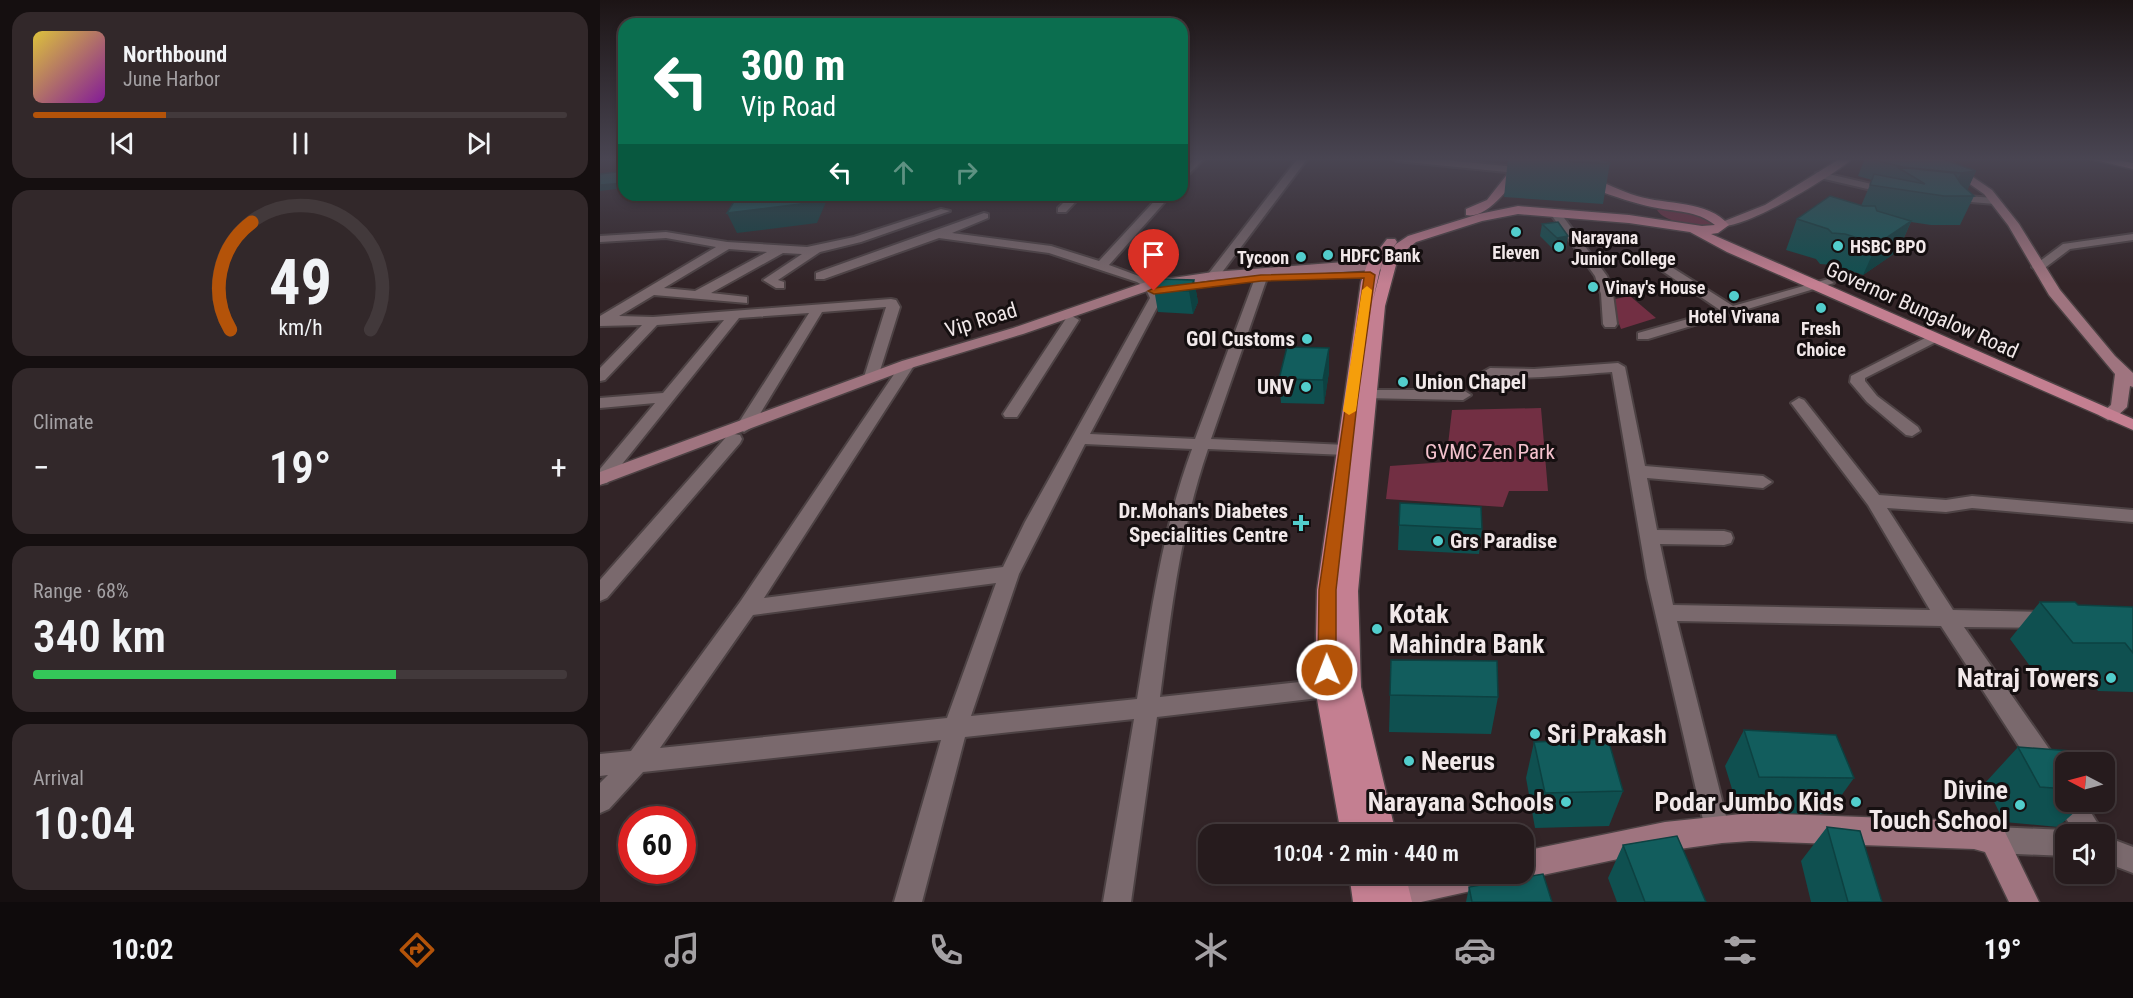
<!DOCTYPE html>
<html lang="en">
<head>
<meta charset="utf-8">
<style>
  body { margin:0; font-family:"Roboto Condensed",sans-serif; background:#32282a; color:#f1f3f6; height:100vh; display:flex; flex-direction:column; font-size:22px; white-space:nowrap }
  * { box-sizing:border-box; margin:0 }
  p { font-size:20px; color:#a4a1a4 }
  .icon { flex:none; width:33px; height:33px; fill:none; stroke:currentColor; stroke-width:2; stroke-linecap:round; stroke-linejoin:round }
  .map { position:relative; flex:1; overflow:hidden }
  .details { display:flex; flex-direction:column; gap:12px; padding:12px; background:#150f10; width:600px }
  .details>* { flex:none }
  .guide { position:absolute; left:18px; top:18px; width:570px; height:183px; border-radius:18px; box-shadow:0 3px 9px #0003,0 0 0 2px #42393b; background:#0b6e4f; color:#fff; overflow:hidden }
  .needle { width:39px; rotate:276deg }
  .tools { position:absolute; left:1455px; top:752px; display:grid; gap:12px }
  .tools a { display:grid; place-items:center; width:60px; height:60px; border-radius:12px; background:#261b1d; box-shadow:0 3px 9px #0003,0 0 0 2px #42393b; font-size:30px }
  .speed { position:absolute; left:18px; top:806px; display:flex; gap:12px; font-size:30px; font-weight:700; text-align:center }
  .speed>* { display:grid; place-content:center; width:78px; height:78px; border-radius:50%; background:#261b1d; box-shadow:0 3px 9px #0003,0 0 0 2px #42393b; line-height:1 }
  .speed .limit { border:9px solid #d22; background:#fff; color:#111 }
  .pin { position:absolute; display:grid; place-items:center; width:51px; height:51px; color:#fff; margin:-62px -26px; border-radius:50% 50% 50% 0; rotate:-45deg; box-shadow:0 0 6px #0007 }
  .pin .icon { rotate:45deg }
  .me { position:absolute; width:66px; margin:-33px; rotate:359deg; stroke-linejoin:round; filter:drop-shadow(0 0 4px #0008) }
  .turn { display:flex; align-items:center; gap:21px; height:126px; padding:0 24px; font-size:27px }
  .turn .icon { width:78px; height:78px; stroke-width:2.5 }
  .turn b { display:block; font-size:42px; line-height:51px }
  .lanes { display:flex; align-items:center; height:57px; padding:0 24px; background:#0003; justify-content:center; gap:30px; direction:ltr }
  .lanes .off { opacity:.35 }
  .big { font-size:45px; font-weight:600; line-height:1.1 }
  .details .tile { flex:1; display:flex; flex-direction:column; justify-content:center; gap:9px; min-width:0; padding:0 21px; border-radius:18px; background:#32282a }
  .details .dial { align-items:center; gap:0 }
  .dial svg { height:156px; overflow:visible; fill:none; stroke:#42393b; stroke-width:7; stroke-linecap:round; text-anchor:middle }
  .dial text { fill:#f1f3f6; stroke:none }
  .song { display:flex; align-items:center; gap:18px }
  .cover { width:72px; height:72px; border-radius:9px; background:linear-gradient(135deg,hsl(50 70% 55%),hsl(290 70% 35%)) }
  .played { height:6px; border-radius:3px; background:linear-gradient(90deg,#b45309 25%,#42393b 25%) }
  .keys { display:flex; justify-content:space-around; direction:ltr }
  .heat { display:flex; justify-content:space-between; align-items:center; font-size:33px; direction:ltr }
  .charge { height:9px; border-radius:4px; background:linear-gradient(90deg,#34c759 68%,#42393b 0) }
  .trip { position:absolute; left:598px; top:824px; width:336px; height:60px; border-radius:18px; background:#261b1d; box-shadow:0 3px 9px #0003,0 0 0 2px #42393b; font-weight:600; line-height:60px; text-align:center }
  .dock { display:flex; height:96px; justify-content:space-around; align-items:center; background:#0f0b0c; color:#a4a1a4 }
  .dock .icon { width:42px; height:42px }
  .dock .active { color:#b45309 }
  .dock b { font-size:27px; color:#f1f3f6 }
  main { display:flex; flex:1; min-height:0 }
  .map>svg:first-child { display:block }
  .green { fill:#722f43 }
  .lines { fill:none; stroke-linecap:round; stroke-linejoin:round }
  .street-casing { stroke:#4d4244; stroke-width:4 }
  .secondary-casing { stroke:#4d4244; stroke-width:3 }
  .primary-casing { stroke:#4d4244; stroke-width:3 }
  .street { fill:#7a696d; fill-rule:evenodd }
  .secondary { fill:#9f747f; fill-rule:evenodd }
  .primary { fill:#c47f91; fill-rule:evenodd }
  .wall { fill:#0f5050 }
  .shaded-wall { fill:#0d4141 }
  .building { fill:#125d5d; stroke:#0d4141; stroke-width:1.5 }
  .route { fill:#b45309; stroke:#753606; stroke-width:1.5 }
  .slow { fill:#f59e0b }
  .poi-dot { fill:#52cdcc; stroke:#150f10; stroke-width:2 }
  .labels { text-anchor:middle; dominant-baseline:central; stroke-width:6; stroke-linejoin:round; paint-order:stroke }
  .far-poi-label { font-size:18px; font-weight:bold; fill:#f1e8e9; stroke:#150f10; text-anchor:start }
  .street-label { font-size:21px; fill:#f1e8e9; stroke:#150f10 }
  .poi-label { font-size:21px; font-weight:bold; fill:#f1e8e9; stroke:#150f10; text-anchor:end }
  .park-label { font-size:21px; fill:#f4c2cd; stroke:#150f10 }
  .near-poi-label { font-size:26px; font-weight:bold; fill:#f1e8e9; stroke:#150f10; text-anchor:end }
</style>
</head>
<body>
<main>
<section class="details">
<div class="tile">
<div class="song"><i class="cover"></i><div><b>Northbound</b><p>June Harbor</p></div></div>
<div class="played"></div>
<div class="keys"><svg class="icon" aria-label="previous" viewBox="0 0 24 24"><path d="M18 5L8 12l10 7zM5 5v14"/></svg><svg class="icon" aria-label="pause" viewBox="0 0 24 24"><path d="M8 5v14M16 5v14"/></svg><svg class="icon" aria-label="next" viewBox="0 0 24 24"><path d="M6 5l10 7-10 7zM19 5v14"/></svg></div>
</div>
<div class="tile dial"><svg viewBox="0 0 100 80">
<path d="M14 69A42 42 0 1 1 86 69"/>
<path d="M14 69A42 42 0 0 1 25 14" stroke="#b45309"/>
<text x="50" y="56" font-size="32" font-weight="700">49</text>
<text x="50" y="72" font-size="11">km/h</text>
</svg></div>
<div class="tile"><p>Climate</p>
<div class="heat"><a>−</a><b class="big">19°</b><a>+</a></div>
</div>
<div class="tile"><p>Range · 68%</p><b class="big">340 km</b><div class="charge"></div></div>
<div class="tile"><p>Arrival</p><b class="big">10:04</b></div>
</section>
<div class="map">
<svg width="1533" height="902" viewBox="0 0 1533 902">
  <rect width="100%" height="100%" fill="#322427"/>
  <path class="green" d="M 1070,209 L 1098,215 L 1115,223 L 1115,226 C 1100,228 1065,223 1057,210 Z
    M 1030,296 L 1056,318 L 1021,329 L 1010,300 Z
    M 941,408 L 948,491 L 909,491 L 903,507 L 786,499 L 790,466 L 846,462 L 852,410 Z"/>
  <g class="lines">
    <g class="street-casing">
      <path id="street" d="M 595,158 L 605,158 L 582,181 L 582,172 Z
        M 698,158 L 708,158 L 617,279 L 609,279 L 609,273 Z
        M 792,158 L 824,158 L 916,167 L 921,170 L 916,173 L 797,161 Z
        M 1220,172 L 1293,189 L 1294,191 L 1289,194 L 1216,177 L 1216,173 Z
        M 471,195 L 482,195 L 466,212 L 458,212 L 458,208 Z
        M 560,195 L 571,195 L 509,265 L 555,282 L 562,298 L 490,434 L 595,439 L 655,278 L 661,274 L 667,278 L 611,439 L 746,445 L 754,450 L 746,455 L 608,449 C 580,530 571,613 560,697 L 736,678 L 744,681 L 747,688 L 744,695 L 557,717 L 531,902 L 503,902 L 534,719 L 365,737 L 322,902 L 294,902 L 341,740 L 43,772 L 9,809 L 0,813 L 0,783 L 8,775 L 0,776 L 0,754 L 31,751 L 140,602 L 303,361 L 313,361 L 315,364 L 164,598 L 403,567 L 425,522 L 550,298 L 545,287 L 537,282 L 449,253 L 339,238 L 224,279 L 216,279 L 216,273 L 384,213 L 388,214 L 388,218 L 352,233 L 451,246 L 499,261 ZM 485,444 L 592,449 C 562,530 551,614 537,699 L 371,716 L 419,574 ZM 396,583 L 347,718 L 60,748 L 153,615 Z
        M 1351,195 L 1395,198 L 1400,201 L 1395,204 L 1347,200 L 1346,198 Z
        M 341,209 L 350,211 L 261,242 L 220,252 L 178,280 L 184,282 L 184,288 L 176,288 L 163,280 L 202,254 L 183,253 L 111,293 L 147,297 L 147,303 L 54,295 L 19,316 L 53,317 L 291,299 L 296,300 L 300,307 L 278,377 L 271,381 L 264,377 L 286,307 L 222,312 L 152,427 L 144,432 L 136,427 L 209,313 L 139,318 L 7,483 L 0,484 L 0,469 L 55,403 L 0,408 L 0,398 L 63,393 L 124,320 L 57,325 L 5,380 L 0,381 L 0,368 L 42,325 L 0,326 L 0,316 L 116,247 L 66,238 L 0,242 L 0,236 L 66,232 L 127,242 L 207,247 L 254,237 ZM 129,249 L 167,252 L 95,291 L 64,288 Z
        M 951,211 L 959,211 L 1007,276 L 1013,294 L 1017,324 L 1015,327 L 1005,327 L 1003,324 L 1001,294 L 995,276 L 950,213 Z
        M 1533,234 L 1533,240 L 1470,249 L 1442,270 L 1438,271 L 1432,267 L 1463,244 Z
        M 1065,263 L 1133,306 L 1228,279 L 1234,283 L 1048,339 L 1038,339 L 1038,333 L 1120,310 L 1061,270 L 1059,267 Z
        M 472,316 L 479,320 L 419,414 L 417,417 L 405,417 L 403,414 L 467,317 Z
        M 1333,334 L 1338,335 L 1338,341 L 1265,378 L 1265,381 L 1277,396 L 1318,427 L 1320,431 L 1312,436 L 1306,435 L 1267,402 L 1250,382 L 1251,376 Z
        M 1018,363 L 1025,367 L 1045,466 L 1163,476 L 1172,482 L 1163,488 L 1047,478 L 1057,530 L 1124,531 L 1131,533 L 1133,538 L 1131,543 L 1124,545 L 1060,544 L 1073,605 L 1330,610 L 1268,505 L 1191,403 L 1199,398 L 1204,400 L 1279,495 L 1346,500 L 1372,496 L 1533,510 L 1533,522 L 1372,508 L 1346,512 L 1287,508 L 1353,610 L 1448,612 L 1455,614 L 1458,620 L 1455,626 L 1448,628 L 1364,627 L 1466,773 L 1466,801 L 1484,801 L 1504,834 L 1476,834 L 1341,626 L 1077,621 L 1129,828 L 1125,837 L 1116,841 L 1107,837 L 1047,578 L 1012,372 C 991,373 893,384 883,372 L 890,368 L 934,369 Z
        M 768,390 L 863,390 L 871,395 L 863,400 L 763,398 L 760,395 L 763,392 Z
        M 134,434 L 140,435 L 142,439 L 140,443 L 7,598 L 0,601 L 0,580 L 128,435 Z
        M 1394,827 L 1466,830 L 1475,834 L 1466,834 L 1466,856 L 1394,853 L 1385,849 L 1381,840 L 1385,831 Z
        M 1504,836 L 1533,847 L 1533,873 L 1504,862 Z"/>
    </g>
    <g class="secondary-casing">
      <path id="secondary" d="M 1241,158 L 1253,158 C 1238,173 1132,238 1117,224 L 1165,205 Z
        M 1333,158 L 1345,158 L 1392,190 L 1419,224 L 1460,290 L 1515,356 L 1533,373 L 1533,387 L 1530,386 L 1527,407 L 1514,419 L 1508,420 L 1499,415 L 1511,405 L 1515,374 L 1449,295 L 1408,225 L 1384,194 Z
        M 1486,158 L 1507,158 L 1533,163 L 1533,169 Z
        M 757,261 L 789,261 L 796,265 L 789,269 L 613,280 L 553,289 L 423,334 L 314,367 L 0,485 L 0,472 L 302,361 L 413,328 L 546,282 L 613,272 Z
        M 1151,813 L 1374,821 L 1404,830 L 1439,902 L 1409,902 L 1385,852 L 1374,849 L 1151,841 L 1122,843 L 1037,855 L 924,879 L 913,873 L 924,873 L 924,851 L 1065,822 Z
        M 820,873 L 903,873 L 899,883 L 889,887 L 821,902 L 784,902 L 780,893 L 785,883 Z"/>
    </g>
    <g class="primary-casing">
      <path id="primary" d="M 920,158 L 930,158 C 917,176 891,220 866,215 L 866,209 L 887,200 Z
        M 937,158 C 960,158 1009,188 1037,196 C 1066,205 1108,200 1129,225 L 1118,233 L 1111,234 L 1533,419 L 1533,430 L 1127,252 L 1090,232 L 1029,223 L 918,214 L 882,221 L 816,242 L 806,250 L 796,265 L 785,306 L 758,591 L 761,687 L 796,834 L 741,834 L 715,688 L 717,590 L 761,282 L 767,265 L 787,239 L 795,239 L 797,242 L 781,265 L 773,300 L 782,265 L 796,244 L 808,236 L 879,214 L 918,206 L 1029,215 L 1102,226 L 1115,225 C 1097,210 1074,212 1052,207 C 1024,201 956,178 937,158 Z
        M 749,873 L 805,873 L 812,902 L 753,902 Z"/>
    </g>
    <use href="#street" class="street"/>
    <use href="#secondary" class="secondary"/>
    <use href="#primary" class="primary"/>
  </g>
  <path class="wall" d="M 908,158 L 998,158 L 1010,163 L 1003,204 L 904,197 Z
    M 1265,158 L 1345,160 L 1376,171 L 1367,190 L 1374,196 L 1360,225 L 1331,225 L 1311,222 L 1298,251 L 1263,275 L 1233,265 L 1220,264 L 1216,259 L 1186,250 L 1197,219 L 1261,206 L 1272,180 L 1258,176 Z
    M 958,222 L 966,249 L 955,251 L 940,236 L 942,224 Z
    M 594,280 L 598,302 L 593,314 L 558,312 L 554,289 Z
    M 729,348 L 729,372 L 724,404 L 681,403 L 679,379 Z
    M 800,503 L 882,529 L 879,554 L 798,550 Z
    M 1440,602 L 1478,605 L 1533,607 L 1533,692 L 1498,691 L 1490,680 L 1441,681 L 1410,639 Z
    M 791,660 L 898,697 L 891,734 L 789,732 Z
    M 1144,730 L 1254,778 L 1228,814 L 1139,812 L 1125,766 Z
    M 934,742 L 1023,791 L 1009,826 L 935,828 L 926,778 Z
    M 1418,747 L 1466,762 L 1466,801 L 1487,801 L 1458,827 L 1404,822 L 1385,783 Z
    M 1227,827 L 1282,902 L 1211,902 L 1201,861 Z
    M 1023,845 L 1106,902 L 1017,902 L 1008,878 Z
    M 869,887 L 952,902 L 866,902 Z"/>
  <path class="shaded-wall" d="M 1376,171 L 1367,191 L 1352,192 L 1361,173 Z
    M 24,183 L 24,188 L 0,191 L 0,185 Z
    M 212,195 L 229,195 L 217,223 L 137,233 L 127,213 Z
    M 1311,221 L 1298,251 L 1263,275 L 1277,244 Z
    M 968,236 L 966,249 L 955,251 L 957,238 Z
    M 594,280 L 598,302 L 593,314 L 589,291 Z
    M 729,348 L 729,372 L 724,404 L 723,380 Z"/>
  <path class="building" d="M 917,158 L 998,158 L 1010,163 L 1010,164 Z
    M 1266,158 L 1341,158 L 1345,160 L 1376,171 L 1361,173 L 1303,167 Z
    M 1297,167 L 1354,173 L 1361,184 L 1374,196 L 1344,196 L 1270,185 L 1274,174 L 1325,184 Z
    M 24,171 L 24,183 L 0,185 L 0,174 Z
    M 138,195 L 212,195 L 208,203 L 127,213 Z
    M 1230,196 L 1263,206 L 1275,206 L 1277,211 L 1311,221 L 1277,244 L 1245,234 L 1232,233 L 1228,229 L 1197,219 Z
    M 958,222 L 968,236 L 957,238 L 942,224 Z
    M 560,279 L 594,280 L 589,291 L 554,289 Z
    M 687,347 L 729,348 L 723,380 L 679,379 Z
    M 800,503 L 881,507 L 882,529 L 799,525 Z
    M 1440,602 L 1475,602 L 1478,605 L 1533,607 L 1533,653 L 1525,643 L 1473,643 Z
    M 791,660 L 897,661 L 898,697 L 790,695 Z
    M 1144,730 L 1236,735 L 1254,778 L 1159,777 Z
    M 1008,739 L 1023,791 L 945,793 L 934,742 Z
    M 1418,747 L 1472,751 L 1479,762 L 1466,762 L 1466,789 L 1440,787 Z
    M 1227,827 L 1260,831 L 1282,902 L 1248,902 Z
    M 1077,836 L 1106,902 L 1045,902 L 1023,845 Z
    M 943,874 L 952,902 L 872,902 L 869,887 Z"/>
  <linearGradient id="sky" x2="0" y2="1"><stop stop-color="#1c1415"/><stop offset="0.56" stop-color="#494552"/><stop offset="1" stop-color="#494552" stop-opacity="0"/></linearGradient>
  <rect width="1533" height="284" fill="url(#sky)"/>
  <path class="route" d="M 770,272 L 775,275 L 757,404 L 736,590 L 736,670 L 733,676 L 727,678 L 721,676 L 718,670 L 719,590 L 764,278 L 661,281 L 554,294 L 548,291 L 554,288 L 661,275 Z"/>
  <path class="slow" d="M 767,286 L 772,290 L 756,411 L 749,415 L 743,411 L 762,290 Z"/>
  <g class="poi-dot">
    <circle cx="916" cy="232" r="6"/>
    <circle cx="1238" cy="246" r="6"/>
    <circle cx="959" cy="247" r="6"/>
    <circle cx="728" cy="255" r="6"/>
    <circle cx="701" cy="257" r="6"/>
    <circle cx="993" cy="287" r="6"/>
    <circle cx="1134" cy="296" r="6"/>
    <circle cx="1221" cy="308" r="6"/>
    <circle cx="707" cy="339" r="6"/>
    <circle cx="803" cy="382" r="6"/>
    <circle cx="706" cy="387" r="6"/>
    <path d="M698 514h6v6h6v6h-6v6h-6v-6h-6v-6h6z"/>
    <circle cx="838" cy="541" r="6"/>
    <circle cx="777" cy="629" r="6"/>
    <circle cx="1511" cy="678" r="6"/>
    <circle cx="935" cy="734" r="6"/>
    <circle cx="809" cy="761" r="6"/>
    <circle cx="966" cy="802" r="6"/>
    <circle cx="1256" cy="802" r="6"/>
    <circle cx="1420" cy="805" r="6"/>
  </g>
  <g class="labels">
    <g class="far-poi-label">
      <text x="971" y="237">Narayana<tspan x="971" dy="21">Junior College</tspan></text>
      <text x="1250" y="246">HSBC BPO</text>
      <text x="916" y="252" text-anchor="middle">Eleven</text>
      <text x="740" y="255">HDFC Bank</text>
      <text x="689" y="257" text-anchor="end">Tycoon</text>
      <text x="1005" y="287">Vinay's House</text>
      <text x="1134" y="316" text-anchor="middle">Hotel Vivana</text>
      <text x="1221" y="328" text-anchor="middle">Fresh<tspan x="1221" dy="21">Choice</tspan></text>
    </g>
    <g class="street-label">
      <text transform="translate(1322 310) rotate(24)">Governor Bungalow Road</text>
      <text transform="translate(381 320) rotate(-17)">Vip Road</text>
    </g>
    <g class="poi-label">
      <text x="695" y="339">GOI Customs</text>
      <text x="815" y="382" text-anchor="start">Union Chapel</text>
      <text x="694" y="387">UNV</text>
      <text x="688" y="511">Dr.Mohan's Diabetes<tspan x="688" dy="24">Specialities Centre</tspan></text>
      <text x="850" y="541" text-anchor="start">Grs Paradise</text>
    </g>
    <g class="park-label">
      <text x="890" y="452">GVMC Zen Park</text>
    </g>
    <g class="near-poi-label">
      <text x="789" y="614" text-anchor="start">Kotak<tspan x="789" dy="30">Mahindra Bank</tspan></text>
      <text x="1499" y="678">Natraj Towers</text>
      <text x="947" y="734" text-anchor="start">Sri Prakash</text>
      <text x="821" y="761" text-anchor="start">Neerus</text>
      <text x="1408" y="790">Divine<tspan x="1408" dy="30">Touch School</tspan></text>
      <text x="954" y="802">Narayana Schools</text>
      <text x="1244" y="802">Podar Jumbo Kids</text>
    </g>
  </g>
</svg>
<div class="tools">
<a><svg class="needle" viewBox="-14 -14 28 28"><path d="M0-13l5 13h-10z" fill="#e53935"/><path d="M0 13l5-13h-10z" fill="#a4a1a4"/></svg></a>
<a><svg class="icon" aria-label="sound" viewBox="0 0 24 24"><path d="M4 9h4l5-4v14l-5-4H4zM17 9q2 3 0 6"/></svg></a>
</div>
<div class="speed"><div class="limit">60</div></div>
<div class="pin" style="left:554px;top:291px;background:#d93025"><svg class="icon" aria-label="arrive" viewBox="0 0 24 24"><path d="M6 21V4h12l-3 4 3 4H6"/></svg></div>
<svg class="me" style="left:727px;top:670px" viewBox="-20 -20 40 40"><circle r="17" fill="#b45309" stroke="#fff" stroke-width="3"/><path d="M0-11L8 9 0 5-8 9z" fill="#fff"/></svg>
<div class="trip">10:04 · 2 min · 440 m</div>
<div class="guide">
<div class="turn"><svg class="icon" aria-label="left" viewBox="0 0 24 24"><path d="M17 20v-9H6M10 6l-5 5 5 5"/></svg><div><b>300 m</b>Vip Road</div></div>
<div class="lanes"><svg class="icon" aria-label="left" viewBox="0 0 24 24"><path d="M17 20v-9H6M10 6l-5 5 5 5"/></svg><svg class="icon off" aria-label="ahead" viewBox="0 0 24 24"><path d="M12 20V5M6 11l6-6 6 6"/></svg><svg class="icon off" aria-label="right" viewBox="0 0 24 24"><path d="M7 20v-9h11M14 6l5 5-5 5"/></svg></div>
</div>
</div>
</main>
<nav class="dock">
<b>10:02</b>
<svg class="icon active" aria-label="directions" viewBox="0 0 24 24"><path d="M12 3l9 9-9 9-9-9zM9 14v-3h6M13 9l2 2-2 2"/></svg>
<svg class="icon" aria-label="music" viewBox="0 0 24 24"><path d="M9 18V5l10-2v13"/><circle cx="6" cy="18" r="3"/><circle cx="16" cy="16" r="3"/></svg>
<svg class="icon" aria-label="phone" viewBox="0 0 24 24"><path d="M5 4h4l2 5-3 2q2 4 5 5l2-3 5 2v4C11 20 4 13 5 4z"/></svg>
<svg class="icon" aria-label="climate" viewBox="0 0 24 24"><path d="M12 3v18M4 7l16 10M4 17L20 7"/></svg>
<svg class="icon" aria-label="car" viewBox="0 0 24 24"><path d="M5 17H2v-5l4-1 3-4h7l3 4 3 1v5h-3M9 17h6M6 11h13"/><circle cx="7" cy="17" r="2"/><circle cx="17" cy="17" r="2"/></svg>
<svg class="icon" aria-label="filters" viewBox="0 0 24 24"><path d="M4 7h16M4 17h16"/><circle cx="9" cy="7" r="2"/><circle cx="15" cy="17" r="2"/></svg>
<b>19°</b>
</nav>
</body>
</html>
